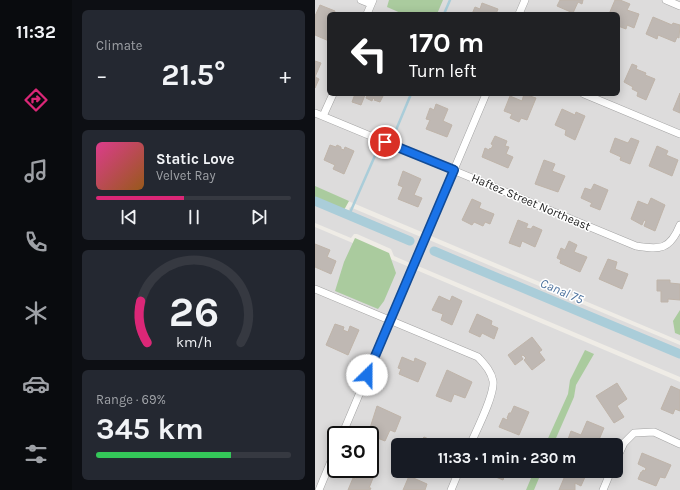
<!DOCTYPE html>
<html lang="en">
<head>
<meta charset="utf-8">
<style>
  body { margin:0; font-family:Karla,sans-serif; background:#242831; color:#f1f3f6; height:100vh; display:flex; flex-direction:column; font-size:15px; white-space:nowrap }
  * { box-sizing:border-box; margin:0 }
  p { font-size:13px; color:#9ea1a6 }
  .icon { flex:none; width:22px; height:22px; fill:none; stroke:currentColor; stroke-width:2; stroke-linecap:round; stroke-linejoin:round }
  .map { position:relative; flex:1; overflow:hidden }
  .side { display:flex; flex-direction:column; gap:10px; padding:10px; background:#0d0f14; width:243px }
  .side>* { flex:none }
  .top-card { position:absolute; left:12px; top:12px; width:293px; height:84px; border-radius:6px; box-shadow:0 2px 10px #0003; background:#202124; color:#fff; overflow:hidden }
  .speed { position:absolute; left:12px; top:426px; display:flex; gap:8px; font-size:20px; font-weight:700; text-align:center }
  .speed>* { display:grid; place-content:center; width:52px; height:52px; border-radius:50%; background:#171b24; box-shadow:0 2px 10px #0003; line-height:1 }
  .speed .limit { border:2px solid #111; border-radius:6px; background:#fff; color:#111 }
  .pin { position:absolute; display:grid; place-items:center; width:34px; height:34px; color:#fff; margin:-17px; border:2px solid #fff; border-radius:50%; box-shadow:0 1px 4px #0007 }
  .me { position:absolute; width:44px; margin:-22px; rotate:23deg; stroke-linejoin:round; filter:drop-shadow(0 0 3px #0008) }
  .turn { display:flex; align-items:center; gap:14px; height:84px; padding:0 16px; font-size:18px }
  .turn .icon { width:52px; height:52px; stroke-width:2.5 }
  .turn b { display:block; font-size:28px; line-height:34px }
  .big { font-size:30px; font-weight:700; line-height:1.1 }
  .side .card { flex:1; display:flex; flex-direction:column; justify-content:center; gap:6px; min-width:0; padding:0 14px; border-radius:6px; background:#242831 }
  .side .dial { align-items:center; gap:0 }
  .dial svg { height:104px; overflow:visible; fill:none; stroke:#363941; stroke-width:7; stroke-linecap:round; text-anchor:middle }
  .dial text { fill:#f1f3f6; stroke:none }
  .song { display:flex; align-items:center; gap:12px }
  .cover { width:48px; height:48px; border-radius:6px; background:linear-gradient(135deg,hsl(330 70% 55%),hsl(30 70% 35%)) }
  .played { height:4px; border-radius:2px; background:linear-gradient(90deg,#db2777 45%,#363941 45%) }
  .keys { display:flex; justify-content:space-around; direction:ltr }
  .heat { display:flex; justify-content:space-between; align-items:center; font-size:22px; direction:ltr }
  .charge { height:6px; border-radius:3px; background:linear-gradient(90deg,#34c759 69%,#363941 0) }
  .trip { position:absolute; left:76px; top:438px; width:232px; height:40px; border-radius:6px; background:#171b24; box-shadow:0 2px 10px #0003; font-weight:700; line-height:40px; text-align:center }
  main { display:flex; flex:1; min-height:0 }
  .tabs { display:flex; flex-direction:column; width:72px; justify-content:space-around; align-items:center; background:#090b0e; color:#9ea1a6 }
  .tabs .icon { width:28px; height:28px }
  .tabs .current { color:#db2777 }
  .tabs b { font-size:18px; color:#f1f3f6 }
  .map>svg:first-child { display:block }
  .residential { fill:#dddcdc; fill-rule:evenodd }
  .forest { fill:#aacb9e }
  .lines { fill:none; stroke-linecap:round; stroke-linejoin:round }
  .stream { stroke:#aacdd9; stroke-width:2.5 }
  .canal { stroke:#aacdd9; stroke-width:9 }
  .building { fill:#bfb8b3; stroke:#bfb4a9 }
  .minor-casing { stroke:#a3a3a3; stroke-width:8 }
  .minor { stroke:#fff; stroke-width:7 }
  .route-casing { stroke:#114b97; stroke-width:10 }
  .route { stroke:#1a73e8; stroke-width:7 }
  .labels { text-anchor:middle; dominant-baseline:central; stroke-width:3; stroke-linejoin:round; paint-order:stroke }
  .street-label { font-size:12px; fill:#1f1f1f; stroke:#fff }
  .water-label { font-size:13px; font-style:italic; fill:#5075a0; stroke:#fff }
</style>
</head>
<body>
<main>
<nav class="tabs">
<b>11:32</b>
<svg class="icon current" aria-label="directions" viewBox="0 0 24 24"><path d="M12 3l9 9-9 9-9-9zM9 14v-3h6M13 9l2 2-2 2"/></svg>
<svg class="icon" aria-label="music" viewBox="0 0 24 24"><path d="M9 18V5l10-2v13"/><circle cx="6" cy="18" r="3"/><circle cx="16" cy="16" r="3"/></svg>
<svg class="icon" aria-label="phone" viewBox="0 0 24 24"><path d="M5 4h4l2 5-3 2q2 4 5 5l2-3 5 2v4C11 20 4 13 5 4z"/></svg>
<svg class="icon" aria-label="climate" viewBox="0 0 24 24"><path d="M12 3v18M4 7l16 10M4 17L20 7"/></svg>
<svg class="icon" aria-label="car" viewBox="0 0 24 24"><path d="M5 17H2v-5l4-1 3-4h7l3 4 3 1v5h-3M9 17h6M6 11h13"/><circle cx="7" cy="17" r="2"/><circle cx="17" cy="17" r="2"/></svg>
<svg class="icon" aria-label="filters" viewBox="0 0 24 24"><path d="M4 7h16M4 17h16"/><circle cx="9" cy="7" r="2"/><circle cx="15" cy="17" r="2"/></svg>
</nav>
<section class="side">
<div class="card"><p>Climate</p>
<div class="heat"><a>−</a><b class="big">21.5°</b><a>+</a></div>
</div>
<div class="card">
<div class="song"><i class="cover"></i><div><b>Static Love</b><p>Velvet Ray</p></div></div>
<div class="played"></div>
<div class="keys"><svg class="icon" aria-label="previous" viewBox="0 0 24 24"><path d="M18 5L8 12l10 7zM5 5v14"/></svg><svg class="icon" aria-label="pause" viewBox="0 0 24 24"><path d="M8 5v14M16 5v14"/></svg><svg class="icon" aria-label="next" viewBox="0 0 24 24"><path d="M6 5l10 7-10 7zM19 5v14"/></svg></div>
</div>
<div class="card dial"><svg viewBox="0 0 100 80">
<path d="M14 69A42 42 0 1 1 86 69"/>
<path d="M14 69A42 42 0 0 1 9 37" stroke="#db2777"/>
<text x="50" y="56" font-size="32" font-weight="700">26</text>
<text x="50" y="72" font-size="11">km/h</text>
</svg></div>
<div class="card"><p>Range · 69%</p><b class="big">345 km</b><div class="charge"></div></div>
</section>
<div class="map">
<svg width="365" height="490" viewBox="0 0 365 490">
  <rect width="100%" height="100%" fill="#efece6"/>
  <path class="residential" d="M 0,0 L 365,0 L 365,341 L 0,187 ZM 14,14 L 303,14 L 303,94 L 14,94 Z
    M 0,202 L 27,214 L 32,213 L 35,207 L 106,237 L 95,263 L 79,256 L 76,249 L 42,234 L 39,234 L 36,238 L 0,223 Z
    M 0,227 L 365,382 L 365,490 L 0,490 ZM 21,435 L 55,435 L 55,469 L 21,469 ZM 83,445 L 301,445 L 301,471 L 83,471 Z
    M 114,240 L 365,345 L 365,377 L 103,266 Z"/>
  <path class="forest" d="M 74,0 L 128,0 L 122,14 L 88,14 L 72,7 Z
    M 0,186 L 34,201 L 29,210 L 0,198 Z
    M 40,238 L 74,253 L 81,273 L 69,301 L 63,309 L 20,291 L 29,262 Z
    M 365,310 L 365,335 L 360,333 L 358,321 Z
    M 270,350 L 279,354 L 261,385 L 259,397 L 238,445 L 230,445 L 253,394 L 255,380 Z
    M 219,471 L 227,471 L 219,490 L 211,490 Z"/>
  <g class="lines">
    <path class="stream" d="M 129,14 L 135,0
      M 81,130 L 96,94
      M 34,215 L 62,151"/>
    <path class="canal" d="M 0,201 L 95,241
      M 119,251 L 365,354"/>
  </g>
  <path class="building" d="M 245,0 L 268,0 L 267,4 L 263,2 L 258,13 L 242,6 Z
    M 300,0 L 305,0 L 315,4 L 312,10 L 324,14 L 319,28 L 312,25 L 311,29 L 303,26 L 303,14 L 294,14 Z
    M 167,3 L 183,9 L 181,14 L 157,14 L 160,7 L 165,9 Z
    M 5,5 L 20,11 L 19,14 L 14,14 L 14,41 L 0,35 L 0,16 Z
    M 338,17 L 357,25 L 358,23 L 365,25 L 364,38 L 362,37 L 360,42 L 343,35 L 342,39 L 331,34 Z
    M 0,61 L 6,63 L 0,77 L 4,79 L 0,88 Z
    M 317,64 L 322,66 L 321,69 L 331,73 L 330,75 L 340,79 L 331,100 L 322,96 L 323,92 L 317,89 L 318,87 L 309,82 Z
    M 365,93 L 365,113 L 358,110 Z
    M 40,94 L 69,94 L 65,102 L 59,100 L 60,99 L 58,98 L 57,101 L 51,98 L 52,96 L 50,95 L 46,105 L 37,102 Z
    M 209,94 L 221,98 L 212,120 L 206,118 L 204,122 L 195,118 L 197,114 L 189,111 L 195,96 L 207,101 Z
    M 121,104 L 133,109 L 128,121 L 137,125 L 132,137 L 111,129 L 115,120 L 111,119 L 115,108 L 119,110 Z
    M 247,109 L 260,115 L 261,112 L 270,116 L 260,140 L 250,135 L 251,130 L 240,125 Z
    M 180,136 L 192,141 L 190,146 L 194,147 L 191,154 L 198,157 L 193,168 L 167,157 L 170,148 L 174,150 L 175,148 L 176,149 L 178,145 L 176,144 Z
    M 300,138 L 313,143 L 316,138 L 324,141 L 315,164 L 305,160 L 306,157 L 295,152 Z
    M 15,145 L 21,147 L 22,145 L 26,147 L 26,149 L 29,150 L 30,147 L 39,151 L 29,174 L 18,169 L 20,165 L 9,160 Z
    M 342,146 L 353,151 L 351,155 L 363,160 L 357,176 L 334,166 Z
    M 229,160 L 240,164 L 237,171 L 250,176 L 243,192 L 220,184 Z
    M 88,171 L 106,179 L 99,195 L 107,198 L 103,207 L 83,199 L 88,187 L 83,185 Z
    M 279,184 L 293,190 L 285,210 L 275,206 L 277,203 L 266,198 L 270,188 L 276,190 Z
    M 336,198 L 350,205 L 340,231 L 329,226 L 331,221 L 329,220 L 327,225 L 316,219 L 323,201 L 333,205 Z
    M 157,199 L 166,203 L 164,208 L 179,214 L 175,224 L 170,222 L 168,226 L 159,222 L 157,225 L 147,220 Z
    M 203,220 L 213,224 L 211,228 L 216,229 L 218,226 L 227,230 L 220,247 L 207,241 L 205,247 L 194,243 Z
    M 254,241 L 262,245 L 259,252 L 272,257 L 265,272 L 245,263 L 246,260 L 242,258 L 246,248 L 250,250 Z
    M 0,244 L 15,250 L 12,257 L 21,261 L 16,274 L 0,267 Z
    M 293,259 L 302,262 L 300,269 L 313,274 L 307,289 L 284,279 Z
    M 342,280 L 355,280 L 355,283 L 365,284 L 365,300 L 353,299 L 353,302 L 346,302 L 346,291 L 342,291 Z
    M 124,296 L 135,301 L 137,296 L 147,301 L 137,325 L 126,320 L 128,314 L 117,310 Z
    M 162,314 L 177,321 L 176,325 L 183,328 L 179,339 L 167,333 L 165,337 L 154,332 Z
    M 20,324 L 29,327 L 28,330 L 33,332 L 35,326 L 44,330 L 33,355 L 11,345 Z
    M 217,337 L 227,350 L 224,352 L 230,360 L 217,370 L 209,360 L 211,358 L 208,355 L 206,356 L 208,359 L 200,365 L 193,355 Z
    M 87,357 L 99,362 L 100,358 L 111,363 L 103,382 L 84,374 L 86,369 L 83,368 Z
    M 132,370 L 157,382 L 150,398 L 139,394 L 136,402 L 121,396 Z
    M 302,383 L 312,399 L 302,406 L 309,417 L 299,423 L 281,396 Z
    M 356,386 L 365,390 L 365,411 L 360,409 L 358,414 L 346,409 Z
    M 62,406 L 86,417 L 80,432 L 75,430 L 70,441 L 52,434 L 53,432 L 51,432 L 53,427 L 55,428 Z
    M 199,406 L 214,412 L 204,435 L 184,427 L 188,418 L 192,420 L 193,418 L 192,418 L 194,413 L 196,413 Z
    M 272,421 L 289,428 L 283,442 L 285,443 L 284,445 L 253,444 L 252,442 L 256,431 L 266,435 Z
    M 109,437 L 123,443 L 123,441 L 134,445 L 103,445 L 106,440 Z
    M 327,453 L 356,465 L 350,478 L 345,477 L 341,486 L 323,479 L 326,472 L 327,472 L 328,470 L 330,471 L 331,468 L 323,464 Z
    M 45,469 L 50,469 L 60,473 L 54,488 L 56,488 L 55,490 L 33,490 L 38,478 L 41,479 Z
    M 172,471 L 191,471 L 188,480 L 171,473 Z
    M 252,471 L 256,471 L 270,477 L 266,486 L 260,483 L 260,490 L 244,490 Z
    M 94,476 L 112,484 L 110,490 L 88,490 Z"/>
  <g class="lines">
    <g class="minor-casing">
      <path id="minor" d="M 46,0 L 56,4
        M 351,0 L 365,6
        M 52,14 L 58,0
        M 204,14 L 210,0
        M 269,94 L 365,134
        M 0,113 L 321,246 C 345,250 355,250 365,225
        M 8,116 L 18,94
        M 0,289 L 163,357 C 170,365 176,371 178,381 C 180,395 161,431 155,445
        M 27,435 L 171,94
        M 301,460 L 309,443 L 319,433 L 339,432 L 365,444
        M 4,490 L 21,449
        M 136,490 L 144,471
        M 288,490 L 296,471"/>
    </g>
    <use href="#minor" class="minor"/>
  </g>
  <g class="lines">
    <g class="route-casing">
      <path id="route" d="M 52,375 L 139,170 L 70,142"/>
    </g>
    <use href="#route" class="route"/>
  </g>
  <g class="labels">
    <g class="street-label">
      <text transform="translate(216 202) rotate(23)">Haftez Street Northeast</text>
    </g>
    <g class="water-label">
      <text transform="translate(247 291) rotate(23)">Canal 75</text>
    </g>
  </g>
</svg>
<div class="speed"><div class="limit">30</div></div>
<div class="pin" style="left:70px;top:142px;background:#d93025"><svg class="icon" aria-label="arrive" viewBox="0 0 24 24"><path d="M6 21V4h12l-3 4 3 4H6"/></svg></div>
<svg class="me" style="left:52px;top:375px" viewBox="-20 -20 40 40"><circle r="19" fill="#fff"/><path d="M0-13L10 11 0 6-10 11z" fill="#1a73e8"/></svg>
<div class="trip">11:33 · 1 min · 230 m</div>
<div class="top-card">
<div class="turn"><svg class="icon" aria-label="left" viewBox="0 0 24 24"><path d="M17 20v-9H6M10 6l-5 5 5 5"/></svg><div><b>170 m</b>Turn left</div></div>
</div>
</div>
</main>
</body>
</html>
